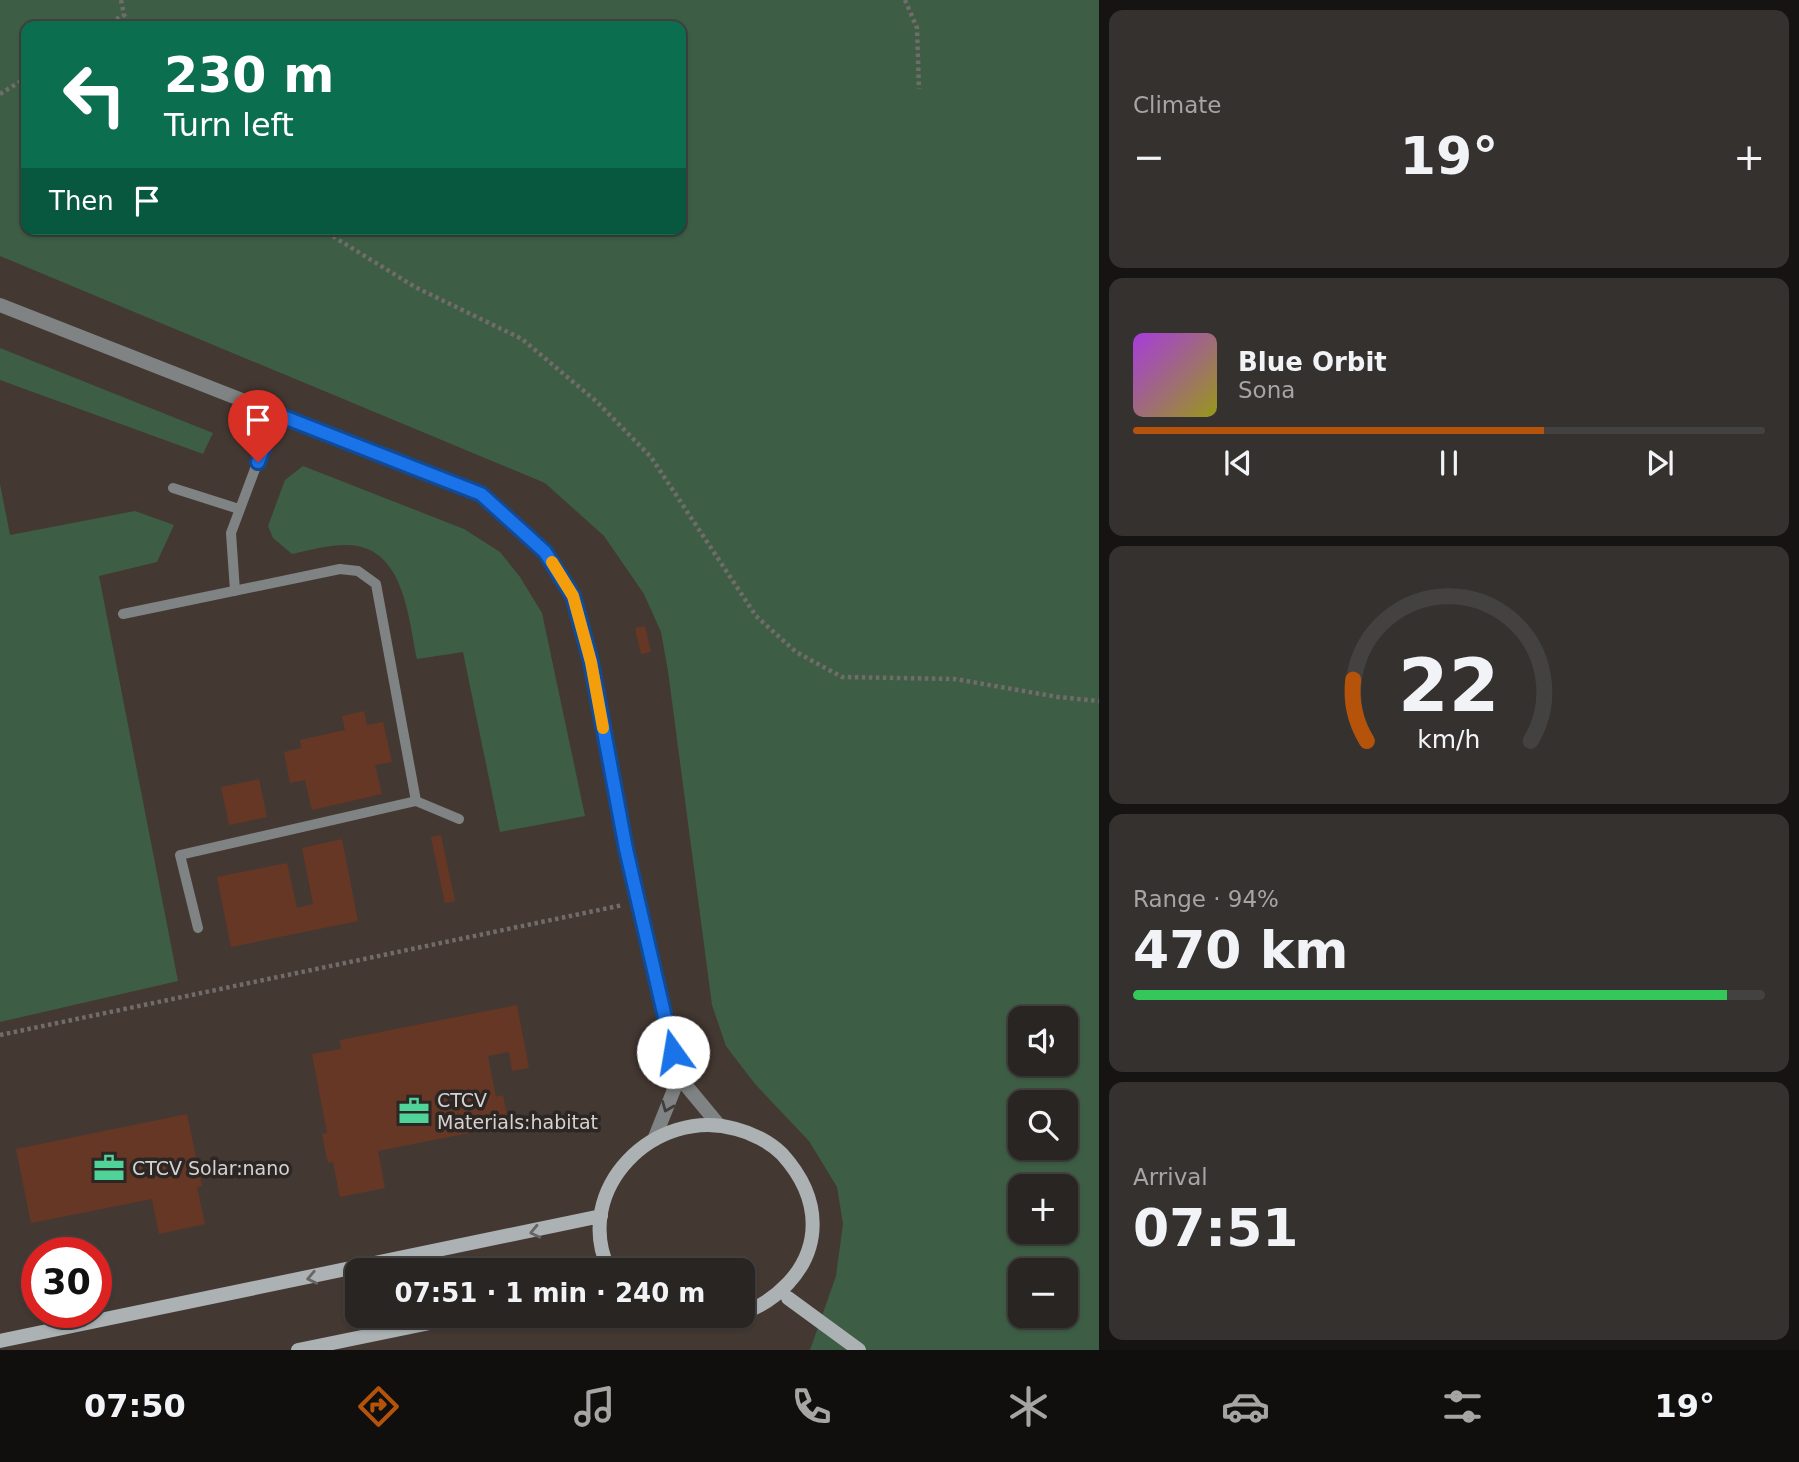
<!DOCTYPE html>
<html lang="en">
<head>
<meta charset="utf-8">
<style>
  body { margin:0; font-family:"DejaVu Sans",sans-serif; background:#34312f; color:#f1f3f6; height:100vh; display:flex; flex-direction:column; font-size:26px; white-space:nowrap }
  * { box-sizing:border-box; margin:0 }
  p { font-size:23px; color:#a5a5a5 }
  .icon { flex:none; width:38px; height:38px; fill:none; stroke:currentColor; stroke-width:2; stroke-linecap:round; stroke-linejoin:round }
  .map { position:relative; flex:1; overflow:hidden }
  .drawer { display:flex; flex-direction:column; gap:10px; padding:10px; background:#161413; width:700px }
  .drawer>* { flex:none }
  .top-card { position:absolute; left:21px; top:21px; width:665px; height:214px; border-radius:14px; box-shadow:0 2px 5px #0004,0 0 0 2px #444240; background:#0b6e4f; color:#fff; overflow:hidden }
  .buttons { position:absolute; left:1008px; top:1006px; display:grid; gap:14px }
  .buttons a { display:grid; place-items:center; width:70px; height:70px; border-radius:14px; background:#282522; box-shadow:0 2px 5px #0004,0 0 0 2px #444240; font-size:35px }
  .speed { position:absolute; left:21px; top:1237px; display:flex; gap:14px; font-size:35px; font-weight:700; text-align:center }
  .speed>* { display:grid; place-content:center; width:91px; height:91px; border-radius:50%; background:#282522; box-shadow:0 2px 5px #0004,0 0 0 2px #444240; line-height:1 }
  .speed .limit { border:10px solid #d22; background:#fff; color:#111 }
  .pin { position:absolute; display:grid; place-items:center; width:60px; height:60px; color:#fff; margin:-72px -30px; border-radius:50% 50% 50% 0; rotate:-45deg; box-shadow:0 0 7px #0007 }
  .pin .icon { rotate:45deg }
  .me { position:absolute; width:77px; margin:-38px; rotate:347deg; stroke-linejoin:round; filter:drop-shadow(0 0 5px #0008) }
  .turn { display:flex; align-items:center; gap:24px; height:147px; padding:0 28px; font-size:32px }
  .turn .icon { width:91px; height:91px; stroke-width:2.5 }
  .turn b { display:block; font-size:49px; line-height:60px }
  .then { display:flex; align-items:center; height:66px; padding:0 28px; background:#0003; gap:14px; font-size:26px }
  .big { font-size:52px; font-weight:800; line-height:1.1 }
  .drawer .tile { flex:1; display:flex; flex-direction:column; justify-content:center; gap:10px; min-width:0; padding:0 24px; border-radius:14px; background:#34312f }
  .drawer .dial { align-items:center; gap:0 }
  .dial svg { height:182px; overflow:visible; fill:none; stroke:#444240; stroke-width:7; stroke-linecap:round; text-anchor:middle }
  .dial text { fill:#f1f3f6; stroke:none }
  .song { display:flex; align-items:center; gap:21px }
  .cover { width:84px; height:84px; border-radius:10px; background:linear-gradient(135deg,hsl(280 70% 55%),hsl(60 70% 35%)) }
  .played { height:7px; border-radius:4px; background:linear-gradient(90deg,#b45309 65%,#444240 65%) }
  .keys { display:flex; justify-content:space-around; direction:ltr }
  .heat { display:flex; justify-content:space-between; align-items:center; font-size:38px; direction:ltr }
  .charge { height:10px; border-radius:5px; background:linear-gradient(90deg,#34c759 94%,#444240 0) }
  .trip { position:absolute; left:345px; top:1258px; width:410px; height:70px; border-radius:14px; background:#282522; box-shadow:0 2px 5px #0004,0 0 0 2px #444240; font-weight:800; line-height:70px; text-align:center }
  .tab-bar { display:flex; height:112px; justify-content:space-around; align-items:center; background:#100f0e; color:#a5a5a5 }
  .tab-bar .icon { width:49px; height:49px }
  .tab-bar .current { color:#b45309 }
  .tab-bar b { font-size:32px; color:#f1f3f6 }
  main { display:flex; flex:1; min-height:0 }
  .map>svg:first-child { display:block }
  .built { fill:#443832; fill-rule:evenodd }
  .green { fill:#3d5e45; fill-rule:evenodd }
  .building { fill:#673726 }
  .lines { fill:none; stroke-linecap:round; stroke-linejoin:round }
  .path { stroke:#716c69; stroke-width:4.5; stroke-dasharray:3.5 3.5; stroke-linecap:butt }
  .lane { stroke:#808384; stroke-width:10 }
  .street { stroke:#808384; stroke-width:14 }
  .secondary { stroke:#acb1b3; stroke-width:14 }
  .oneway { stroke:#413e3c }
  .oneway2 { stroke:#666564 }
  .route-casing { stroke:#114b97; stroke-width:18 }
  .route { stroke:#1a73e8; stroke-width:12 }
  .slow { stroke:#f59e0b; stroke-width:12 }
  .labels { text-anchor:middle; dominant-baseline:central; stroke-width:7; stroke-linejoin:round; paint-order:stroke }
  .poi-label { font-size:19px; fill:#d6d2d0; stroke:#2c2724; text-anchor:start }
</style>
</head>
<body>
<main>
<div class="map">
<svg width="1099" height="1350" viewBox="0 0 1099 1350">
  <rect width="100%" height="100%" fill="#36312e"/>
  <path class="built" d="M 0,0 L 26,26 L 26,229 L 681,229 L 960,1350 L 0,1350 ZM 37,1253 L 96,1253 L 96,1312 L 37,1312 ZM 357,1270 L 742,1270 L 742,1316 L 357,1316 Z"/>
  <path class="green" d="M 0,0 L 1099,0 L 1099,1350 L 810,1350 L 836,1276 L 843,1224 L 837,1187 L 809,1141 L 755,1084 L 726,1046 L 712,1005 L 668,671 L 661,632 L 644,594 L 604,536 L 545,483 L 0,256 ZM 26,26 L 681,26 L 681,229 L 26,229 ZM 1020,1018 L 1066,1018 L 1066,1064 L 1020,1064 ZM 1020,1102 L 1066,1102 L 1066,1148 L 1020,1148 ZM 1020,1186 L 1066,1186 L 1066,1232 L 1020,1232 ZM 1020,1270 L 1066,1270 L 1066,1316 L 1020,1316 Z
    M 0,348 L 213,433 L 203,454 L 0,380 Z
    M 303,466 L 464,529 L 500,552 L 520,577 L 542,613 L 585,816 L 500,832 L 463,652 L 417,659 C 408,616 404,545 346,545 C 329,545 309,550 292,554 L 273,538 L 268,526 L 285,480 Z
    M 0,484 L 10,535 L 135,511 L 174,525 L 157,562 L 99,576 L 178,981 L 0,1022 Z"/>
  <path class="building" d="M 645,626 L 651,652 L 641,654 L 635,628 Z
    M 364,711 L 367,725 L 383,722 L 392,762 L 375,765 L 382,794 L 312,810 L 305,780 L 290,783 L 284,752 L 301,748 L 300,740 L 345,730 L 342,716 Z
    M 259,779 L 267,817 L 229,825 L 221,787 Z
    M 441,835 L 455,901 L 445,903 L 431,837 Z
    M 342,839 L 358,921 L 231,947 L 217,877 L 287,863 L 297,908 L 313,904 L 302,848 Z
    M 517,1005 L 529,1068 L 512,1071 L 509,1052 L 488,1056 L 496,1097 L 503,1095 L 509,1125 L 378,1151 L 385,1188 L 340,1197 L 333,1162 L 328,1163 L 322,1134 L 327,1133 L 312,1054 L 341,1049 L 340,1040 Z
    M 187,1114 L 202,1186 L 197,1187 L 205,1224 L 159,1234 L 152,1199 L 31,1223 L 16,1149 Z"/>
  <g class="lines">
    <path class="path" d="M 121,0 L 124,15 L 131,26
      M 905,0 L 917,28 L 919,89
      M 104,26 L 124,15
      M 0,94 L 26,78
      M 321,229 L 415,287 L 522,339 L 597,402 L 651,457 L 756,616 L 796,652 L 842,677 L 955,679 L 1058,697 L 1099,701
      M 0,1035 L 623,905"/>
    <path class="lane" d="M 173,488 L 239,509
      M 235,591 L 231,533 L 276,413
      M 123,614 L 340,569 L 358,571 L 376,584 L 416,801 L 459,819
      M 198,928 L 180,855 L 416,801"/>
    <path class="street" d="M 0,305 L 481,494 L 545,552 L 573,596 L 591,662 L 626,849 L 679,1077 L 718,1124
      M 655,1137 L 679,1077"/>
    <path class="secondary" d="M 609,1270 C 571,1189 655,1106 736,1129 C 752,1133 770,1142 782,1154 C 868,1249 757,1350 647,1316
      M 788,1298 L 859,1350
      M 0,1341 L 601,1216
      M 298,1350 L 464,1316"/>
  </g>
  <defs><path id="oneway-chevron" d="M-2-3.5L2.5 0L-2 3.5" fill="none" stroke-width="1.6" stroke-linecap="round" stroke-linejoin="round" transform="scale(1.75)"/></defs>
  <use class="oneway" href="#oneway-chevron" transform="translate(667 1107) rotate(112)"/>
  <g class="oneway2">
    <use href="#oneway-chevron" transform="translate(535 1232) rotate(167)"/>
    <use href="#oneway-chevron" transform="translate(312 1278) rotate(168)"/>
  </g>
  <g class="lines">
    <g class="route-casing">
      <path id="route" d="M 258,462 L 276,414 L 481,494 L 545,552 L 573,596 L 591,662 L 626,849 L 673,1052"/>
    </g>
    <use href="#route" class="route"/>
    <path class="slow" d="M 552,562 L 573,596 L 591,662 L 603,728"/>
  </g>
  <defs>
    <g id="office-bare" transform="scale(2.415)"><path d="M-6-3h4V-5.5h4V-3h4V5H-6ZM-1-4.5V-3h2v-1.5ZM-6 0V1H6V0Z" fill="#50d398" stroke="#2c2724" stroke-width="2.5" paint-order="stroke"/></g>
  </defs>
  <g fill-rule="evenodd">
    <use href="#office-bare" x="414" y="1111"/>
    <use href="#office-bare" x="109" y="1168"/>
  </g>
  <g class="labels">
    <g class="poi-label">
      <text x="437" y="1100">CTCV<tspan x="437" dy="22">Materials:habitat</tspan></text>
      <text x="132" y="1168">CTCV Solar:nano</text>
    </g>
  </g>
</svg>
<div class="buttons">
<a><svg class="icon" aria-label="sound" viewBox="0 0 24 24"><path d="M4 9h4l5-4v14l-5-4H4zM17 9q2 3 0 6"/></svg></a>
<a><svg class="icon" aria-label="search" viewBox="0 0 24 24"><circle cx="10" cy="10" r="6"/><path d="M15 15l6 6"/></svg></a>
<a>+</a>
<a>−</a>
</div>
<div class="speed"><div class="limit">30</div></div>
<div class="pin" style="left:258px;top:462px;background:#d93025"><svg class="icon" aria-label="arrive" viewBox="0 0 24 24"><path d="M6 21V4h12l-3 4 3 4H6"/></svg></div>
<svg class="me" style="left:673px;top:1052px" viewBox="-20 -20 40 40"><circle r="19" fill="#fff"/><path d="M0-13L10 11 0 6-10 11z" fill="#1a73e8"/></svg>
<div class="trip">07:51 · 1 min · 240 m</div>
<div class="top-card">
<div class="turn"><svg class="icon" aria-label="left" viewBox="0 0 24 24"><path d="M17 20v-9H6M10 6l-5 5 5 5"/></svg><div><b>230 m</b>Turn left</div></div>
<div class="then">Then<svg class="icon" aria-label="arrive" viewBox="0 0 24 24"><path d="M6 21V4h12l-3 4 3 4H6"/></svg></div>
</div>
</div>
<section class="drawer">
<div class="tile"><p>Climate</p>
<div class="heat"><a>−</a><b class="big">19°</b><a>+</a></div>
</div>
<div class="tile">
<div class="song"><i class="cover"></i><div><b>Blue Orbit</b><p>Sona</p></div></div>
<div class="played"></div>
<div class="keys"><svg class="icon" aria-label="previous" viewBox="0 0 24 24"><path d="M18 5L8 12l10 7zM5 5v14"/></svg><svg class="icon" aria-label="pause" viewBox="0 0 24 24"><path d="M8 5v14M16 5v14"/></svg><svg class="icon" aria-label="next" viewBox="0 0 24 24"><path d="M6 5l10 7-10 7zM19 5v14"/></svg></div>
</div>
<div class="tile dial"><svg viewBox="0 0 100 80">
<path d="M14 69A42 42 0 1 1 86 69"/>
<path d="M14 69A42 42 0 0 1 8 42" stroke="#b45309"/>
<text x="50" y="56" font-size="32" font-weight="700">22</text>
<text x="50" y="72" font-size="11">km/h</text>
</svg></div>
<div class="tile"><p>Range · 94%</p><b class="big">470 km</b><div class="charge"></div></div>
<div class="tile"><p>Arrival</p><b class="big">07:51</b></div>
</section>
</main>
<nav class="tab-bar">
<b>07:50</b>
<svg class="icon current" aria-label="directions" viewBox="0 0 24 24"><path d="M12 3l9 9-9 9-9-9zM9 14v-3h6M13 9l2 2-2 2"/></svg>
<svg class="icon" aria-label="music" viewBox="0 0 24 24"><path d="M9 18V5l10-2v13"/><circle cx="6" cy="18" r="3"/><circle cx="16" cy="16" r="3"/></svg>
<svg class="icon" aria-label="phone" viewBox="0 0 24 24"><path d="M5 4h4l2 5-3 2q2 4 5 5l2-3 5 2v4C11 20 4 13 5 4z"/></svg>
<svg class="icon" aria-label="climate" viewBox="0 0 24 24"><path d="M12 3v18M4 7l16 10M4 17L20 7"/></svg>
<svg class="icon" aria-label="car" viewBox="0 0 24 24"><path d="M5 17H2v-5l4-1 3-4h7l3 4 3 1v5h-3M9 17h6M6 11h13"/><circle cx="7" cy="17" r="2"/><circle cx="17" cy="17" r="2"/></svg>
<svg class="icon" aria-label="filters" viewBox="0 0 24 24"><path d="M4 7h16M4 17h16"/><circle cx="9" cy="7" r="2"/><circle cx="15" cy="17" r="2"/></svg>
<b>19°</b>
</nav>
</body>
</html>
